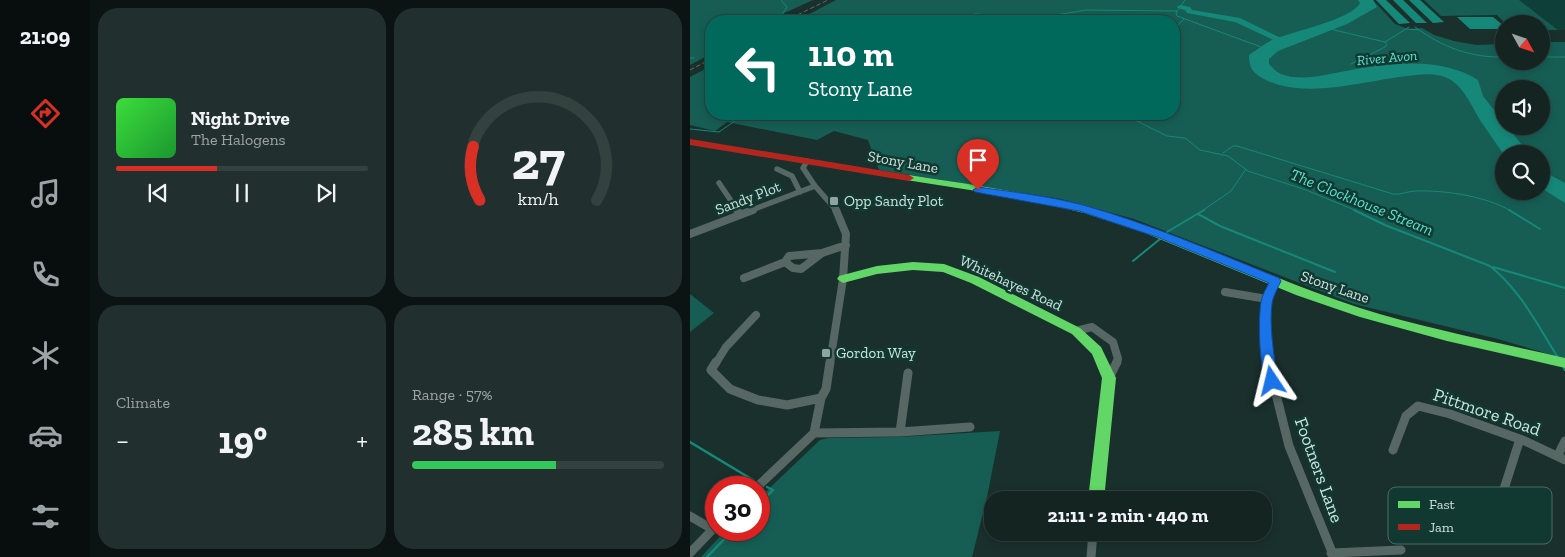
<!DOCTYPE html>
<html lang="en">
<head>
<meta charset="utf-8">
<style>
  body { margin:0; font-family:"Zilla Slab",serif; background:#21302e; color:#f1f3f6; height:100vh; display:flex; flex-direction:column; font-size:19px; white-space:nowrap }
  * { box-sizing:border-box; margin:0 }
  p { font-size:16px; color:#9da4a5 }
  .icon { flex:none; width:28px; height:28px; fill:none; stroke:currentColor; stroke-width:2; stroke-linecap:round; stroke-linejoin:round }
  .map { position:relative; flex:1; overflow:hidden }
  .panel { display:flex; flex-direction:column; gap:8px; padding:8px; background:#0b1412; width:600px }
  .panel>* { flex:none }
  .hud { position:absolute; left:15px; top:15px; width:475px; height:105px; border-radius:20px; box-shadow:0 2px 8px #0003,0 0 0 1px #33413f; background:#00695c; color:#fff; overflow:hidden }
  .needle { width:32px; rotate:130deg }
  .tools { position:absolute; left:805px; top:15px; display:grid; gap:10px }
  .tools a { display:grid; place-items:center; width:55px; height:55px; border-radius:50%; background:#142421; box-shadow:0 2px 8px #0003,0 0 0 1px #33413f; font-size:25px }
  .speed { position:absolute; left:15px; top:476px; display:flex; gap:10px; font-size:25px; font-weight:700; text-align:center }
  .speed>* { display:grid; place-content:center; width:65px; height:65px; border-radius:50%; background:#142421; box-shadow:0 2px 8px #0003,0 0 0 1px #33413f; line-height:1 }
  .speed .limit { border:8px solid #d22; background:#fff; color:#111 }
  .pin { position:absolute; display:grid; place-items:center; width:42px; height:42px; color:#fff; margin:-51px -21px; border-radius:50% 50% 50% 0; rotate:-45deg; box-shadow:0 0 5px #0007 }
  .pin .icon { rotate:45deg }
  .me { position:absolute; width:55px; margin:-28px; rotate:350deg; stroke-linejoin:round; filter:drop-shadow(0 0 4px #0008) }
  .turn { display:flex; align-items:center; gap:18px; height:105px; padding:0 20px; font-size:22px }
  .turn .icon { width:65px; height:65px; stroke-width:2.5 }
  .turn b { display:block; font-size:35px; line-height:42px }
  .big { font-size:38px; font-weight:700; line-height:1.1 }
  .panel .tile { flex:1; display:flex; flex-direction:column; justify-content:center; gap:8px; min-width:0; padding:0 18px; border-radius:20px; background:#21302e }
  .panel .dial { align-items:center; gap:0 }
  .dial svg { height:130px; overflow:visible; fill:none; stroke:#33413f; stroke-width:7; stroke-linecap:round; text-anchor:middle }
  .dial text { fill:#f1f3f6; stroke:none }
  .song { display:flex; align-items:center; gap:15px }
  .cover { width:60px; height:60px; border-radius:8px; background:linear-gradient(135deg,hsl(120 70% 55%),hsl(130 70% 35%)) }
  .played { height:5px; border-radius:2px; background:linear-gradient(90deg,#d93025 40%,#33413f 40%) }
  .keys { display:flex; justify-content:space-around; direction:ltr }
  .heat { display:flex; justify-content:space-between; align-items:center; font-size:28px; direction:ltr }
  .charge { height:8px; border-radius:4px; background:linear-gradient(90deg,#34c759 57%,#33413f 0) }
  .panel .tiles { flex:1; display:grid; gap:8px; grid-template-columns:repeat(2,1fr) }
  .trip { position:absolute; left:294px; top:491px; width:288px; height:50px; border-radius:20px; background:#142421; box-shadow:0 2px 8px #0003,0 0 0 1px #33413f; font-weight:700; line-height:50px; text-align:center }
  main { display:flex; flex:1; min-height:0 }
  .dock { display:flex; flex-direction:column; width:90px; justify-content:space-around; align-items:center; background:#080e0d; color:#9da4a5 }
  .dock .icon { width:35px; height:35px }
  .dock .on { color:#d93025 }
  .dock b { font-size:22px; color:#f1f3f6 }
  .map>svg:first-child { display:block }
  .built { fill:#0e4039 }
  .green { fill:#165e54; fill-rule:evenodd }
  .water { fill:#168879 }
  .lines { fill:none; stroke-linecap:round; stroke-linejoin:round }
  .stream-far2 { stroke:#168879; stroke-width:1 }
  .stream-far1 { stroke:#168879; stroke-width:2 }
  .stream { stroke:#168879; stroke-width:2.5 }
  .river { fill:#168879; fill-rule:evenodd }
  .street-far2 { stroke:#576764; stroke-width:5.5 }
  .street-far1 { stroke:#576764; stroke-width:8 }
  .street { stroke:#576764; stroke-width:9 }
  .fast { fill:#63d668; fill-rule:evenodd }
  .jam { fill:#b3261e; fill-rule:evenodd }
  .rail { stroke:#5f6d6b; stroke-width:1; stroke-dasharray:4.5 2.5; stroke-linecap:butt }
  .route { fill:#1a73e8; stroke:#114b97 }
  .poi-dot { fill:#8fa4a0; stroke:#113932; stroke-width:2 }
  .labels { text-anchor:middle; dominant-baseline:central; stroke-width:5; stroke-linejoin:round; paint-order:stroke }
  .far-water-label { font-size:14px; font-style:italic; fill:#56e5cf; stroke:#113932 }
  .street-label { font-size:15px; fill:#cee3de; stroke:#113932 }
  .poi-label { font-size:15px; fill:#cee3de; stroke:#113932; text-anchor:start }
  .water-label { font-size:16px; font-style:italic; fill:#56e5cf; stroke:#113932 }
  .near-street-label { font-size:18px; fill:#cee3de; stroke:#113932 }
  .key { fill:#113932; stroke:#4a6c66; stroke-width:1 }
  .key-label { font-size:14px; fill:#cee3de }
</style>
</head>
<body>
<main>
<nav class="dock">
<b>21:09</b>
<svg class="icon on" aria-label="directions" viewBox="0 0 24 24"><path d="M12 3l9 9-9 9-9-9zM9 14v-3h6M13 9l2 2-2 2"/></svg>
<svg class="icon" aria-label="music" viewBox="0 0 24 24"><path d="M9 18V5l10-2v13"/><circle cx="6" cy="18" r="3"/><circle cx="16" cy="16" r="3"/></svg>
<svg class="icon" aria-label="phone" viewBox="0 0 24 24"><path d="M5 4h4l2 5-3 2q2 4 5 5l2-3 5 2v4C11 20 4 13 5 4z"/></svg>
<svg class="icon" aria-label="climate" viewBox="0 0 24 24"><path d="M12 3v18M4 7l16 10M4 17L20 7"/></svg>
<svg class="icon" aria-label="car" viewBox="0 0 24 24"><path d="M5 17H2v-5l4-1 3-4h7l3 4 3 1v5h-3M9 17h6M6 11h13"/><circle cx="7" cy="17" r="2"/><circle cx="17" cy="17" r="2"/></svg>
<svg class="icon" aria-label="filters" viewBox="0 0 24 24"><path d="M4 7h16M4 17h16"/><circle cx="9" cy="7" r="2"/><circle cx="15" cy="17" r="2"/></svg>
</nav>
<section class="panel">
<div class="tiles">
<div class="tile">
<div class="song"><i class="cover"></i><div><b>Night Drive</b><p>The Halogens</p></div></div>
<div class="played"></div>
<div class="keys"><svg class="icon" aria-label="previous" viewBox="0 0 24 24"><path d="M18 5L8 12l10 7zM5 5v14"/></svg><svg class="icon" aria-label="pause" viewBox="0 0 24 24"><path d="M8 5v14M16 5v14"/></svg><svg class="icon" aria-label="next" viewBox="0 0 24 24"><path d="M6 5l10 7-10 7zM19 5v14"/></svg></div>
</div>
<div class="tile dial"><svg viewBox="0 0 100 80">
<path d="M14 69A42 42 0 1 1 86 69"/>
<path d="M14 69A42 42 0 0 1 10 36" stroke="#d93025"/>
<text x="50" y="56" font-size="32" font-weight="700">27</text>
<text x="50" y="72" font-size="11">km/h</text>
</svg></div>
<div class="tile"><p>Climate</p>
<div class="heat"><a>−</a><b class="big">19°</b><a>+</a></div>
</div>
<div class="tile"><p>Range · 57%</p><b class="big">285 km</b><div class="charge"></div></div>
</div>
</section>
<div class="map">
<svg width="875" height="557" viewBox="0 0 875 557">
  <rect width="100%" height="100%" fill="#1a302c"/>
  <path class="built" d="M 829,0 L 875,0 L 875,30 L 868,30 Z"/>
  <path class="green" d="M 0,0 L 123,0 L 77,21 L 21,21 L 21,54 L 0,65 Z
    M 146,0 L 683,0 L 705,24 L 718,29 L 732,28 L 744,35 L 764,41 L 786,45 L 814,44 L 814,61 L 851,61 L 851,42 L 875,42 L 875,359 L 808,339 L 664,304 L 444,219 L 371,199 L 189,170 L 178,140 L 144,131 L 127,140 L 37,122 L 25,131 L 0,125 L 0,77 L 21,66 L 21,114 L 484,114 L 484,21 L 106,21 ZM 814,89 L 851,89 L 851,126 L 814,126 ZM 814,154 L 851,154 L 851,191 L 814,191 Z
    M 734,0 L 829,0 L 868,30 L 851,30 L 851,24 L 816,24 L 807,15 L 751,16 Z
    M 0,294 L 24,313 L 0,332 Z
    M 310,431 L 297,497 L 282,557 L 11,557 L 36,530 L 69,530 L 69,498 L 130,440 L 138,438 L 209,437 Z"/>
  <path class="water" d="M 668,0 L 683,0 L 687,7 L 657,24 L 588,51 L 579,59 L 579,64 C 583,68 586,72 591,74 C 606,80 625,77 640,74 C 685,65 747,53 788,80 L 793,96 L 814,123 L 814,126 L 817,126 L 839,154 L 814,155 C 806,143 798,132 790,120 C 782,107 775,89 761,80 C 748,72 732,74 717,76 C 674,81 613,100 574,79 C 563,73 559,68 559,55 C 567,50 574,44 582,40 C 601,32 663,19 670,3 Z
    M 686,0 L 696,0 L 720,23 L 709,24 Z
    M 703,0 L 713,0 L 737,23 L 726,23 Z
    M 719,0 L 730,0 L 754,22 L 743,23 Z
    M 767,17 L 803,17 L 814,26 L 814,29 L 780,29 Z
    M 851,170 L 875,183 L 875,203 L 851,188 Z"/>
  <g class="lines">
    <path class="stream-far2" d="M 495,0 L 486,13 L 487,16 L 571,47
      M 82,21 L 91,16 L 97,7 L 91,0
      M 260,21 L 285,14 L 301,15 L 314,19 L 360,16 L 396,10 L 487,11
      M 725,27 C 752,47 781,58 814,57
      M 484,29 L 494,19
      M 640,29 L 695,42 L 719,27
      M 717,29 L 729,30
      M 851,57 L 875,57
      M 0,58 L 4,58
      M 661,64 L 695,47 L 697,45 L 695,42
      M 433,114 L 477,136 L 495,138 L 510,150 L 538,156 L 558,171 L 616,190 L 667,211
      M 0,129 L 29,132 L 55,114
      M 533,153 L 543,146 L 547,146 L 703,194 C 712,195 717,191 726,191 C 754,190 796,196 821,211
      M 512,211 L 541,191 L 556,169"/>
    <path class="stream-far1" d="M 664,210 L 695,225 L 800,266 C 830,290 847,324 867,356
      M 819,210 L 850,229
      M 508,214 L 530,226 L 645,272
      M 477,232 L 514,210
      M 443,261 L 470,239
      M 803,267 L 875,288"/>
    <path class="stream" d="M 874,368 L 875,370
      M 0,442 L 63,480
      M 69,504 L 83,490 L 77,487
      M 17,557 L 43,530"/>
    <path class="river" d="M 490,5 L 500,7 L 502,10 L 550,18 L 599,42 L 592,44 L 545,22 L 497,13 L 495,10 L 488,8 L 487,7 Z"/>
    <path class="street-far2" d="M 117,161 L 113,168 L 125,186 L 147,211
      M 87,169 L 102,176 L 110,192
      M 29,183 L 48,211
      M 59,211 L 125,186"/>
    <path class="street-far1" d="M 47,210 L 50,215
      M 0,234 L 63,210
      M 132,253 L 111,269 L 103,268 L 95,262 L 99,256 Z
      M 132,253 L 156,245
      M 54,278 L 95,262
      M 535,292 L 577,299
      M 386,331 L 402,327 L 423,342 L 428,359 L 426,363
      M 26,363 L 36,347 L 66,315
      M 140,363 L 153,279 L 156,234 L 146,210
      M 578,363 L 576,309 L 577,299 L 585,281"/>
    <path class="street" d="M 26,362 L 21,370 L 40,389 L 68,400 L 97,405 L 131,398
      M 578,362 L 599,446 L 644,557
      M 419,378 L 427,362
      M 210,432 L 218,373
      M 124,433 L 210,432 L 280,427
      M 703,450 L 716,416 L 728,406 L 760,414 L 835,441 L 875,460
      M 868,455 L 875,441
      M 66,488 L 124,433 L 131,398 L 136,389 L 140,362
      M 0,516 L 22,529
      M 805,517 L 830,439
      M 0,553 L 26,526
      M 641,553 L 711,550
      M 401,557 L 403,532"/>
    <path class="fast" d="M 219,175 C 290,186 361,195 430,217 C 511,242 588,282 670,308 C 737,329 806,342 875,358 L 875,368 L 757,341 L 670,317 L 606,295 L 455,233 L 394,213 L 331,198 L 216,180 L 216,176 Z
      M 223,262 L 254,264 L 289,277 L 390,328 L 411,347 L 426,378 L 414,500 L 398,500 L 412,378 L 402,354 L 382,334 L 281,283 L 253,272 L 223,270 L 187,274 L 153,283 L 147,279 L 149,276 L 187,266 Z"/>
    <path class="jam" d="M 0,139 L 219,175 L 224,178 L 219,181 L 0,145 Z"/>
    <path class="rail" d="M 95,21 L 138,0
      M 0,70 L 21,59"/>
  </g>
  <path class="route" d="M 288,187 C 323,192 359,196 393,205 C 460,224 525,252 589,278 L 591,281 C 588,287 585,293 583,299 C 578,318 584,362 589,381 L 587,385 L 582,387 L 577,385 C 569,368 568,320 571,302 C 572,295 576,289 579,283 L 467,237 L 389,211 L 285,192 L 283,190 Z"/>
  <g class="poi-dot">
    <rect x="139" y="196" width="10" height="10" rx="2.5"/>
    <rect x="131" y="348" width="10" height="10" rx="2.5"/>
  </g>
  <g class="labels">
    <g class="far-water-label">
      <text transform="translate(697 58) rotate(-5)">River Avon</text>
    </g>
    <g class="street-label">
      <text transform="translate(213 162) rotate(10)">Stony Lane</text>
      <text transform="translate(58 198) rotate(-21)">Sandy Plot</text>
      <text transform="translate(321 283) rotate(25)">Whitehayes Road</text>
      <text transform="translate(645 287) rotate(19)">Stony Lane</text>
    </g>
    <g class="poi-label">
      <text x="154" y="201">Opp Sandy Plot</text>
      <text x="146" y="353">Gordon Way</text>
    </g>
    <g class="water-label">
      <text transform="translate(672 202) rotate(22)">The Clockhouse Stream</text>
    </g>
    <g class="near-street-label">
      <text transform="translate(797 412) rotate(19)">Pittmore Road</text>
      <text transform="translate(629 470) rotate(70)">Footners Lane</text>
    </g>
  </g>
  <rect x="698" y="487" width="164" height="57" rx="8" class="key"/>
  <rect x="708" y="501" width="22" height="7" fill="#63d668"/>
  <rect x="708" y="524" width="22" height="6" fill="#b3261e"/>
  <g class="key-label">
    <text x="739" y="509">Fast</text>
    <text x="739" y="532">Jam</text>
  </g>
</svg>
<div class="tools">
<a><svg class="needle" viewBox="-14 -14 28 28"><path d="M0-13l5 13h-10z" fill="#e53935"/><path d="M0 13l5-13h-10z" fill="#9da4a5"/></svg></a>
<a><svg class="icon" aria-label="sound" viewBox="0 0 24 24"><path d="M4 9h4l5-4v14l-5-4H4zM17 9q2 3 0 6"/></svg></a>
<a><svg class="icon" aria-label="search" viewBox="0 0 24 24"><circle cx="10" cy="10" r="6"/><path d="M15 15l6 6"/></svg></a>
</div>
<div class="speed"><div class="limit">30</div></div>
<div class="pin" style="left:288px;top:190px;background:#d93025"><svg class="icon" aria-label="arrive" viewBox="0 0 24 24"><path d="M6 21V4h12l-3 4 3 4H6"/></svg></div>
<svg class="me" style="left:582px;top:381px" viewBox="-20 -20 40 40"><path d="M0-17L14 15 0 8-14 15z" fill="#1a73e8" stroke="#fff" stroke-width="4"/></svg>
<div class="trip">21:11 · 2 min · 440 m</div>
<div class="hud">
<div class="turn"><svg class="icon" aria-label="left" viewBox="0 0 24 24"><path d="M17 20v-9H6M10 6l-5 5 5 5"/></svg><div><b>110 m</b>Stony Lane</div></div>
</div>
</div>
</main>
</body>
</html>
